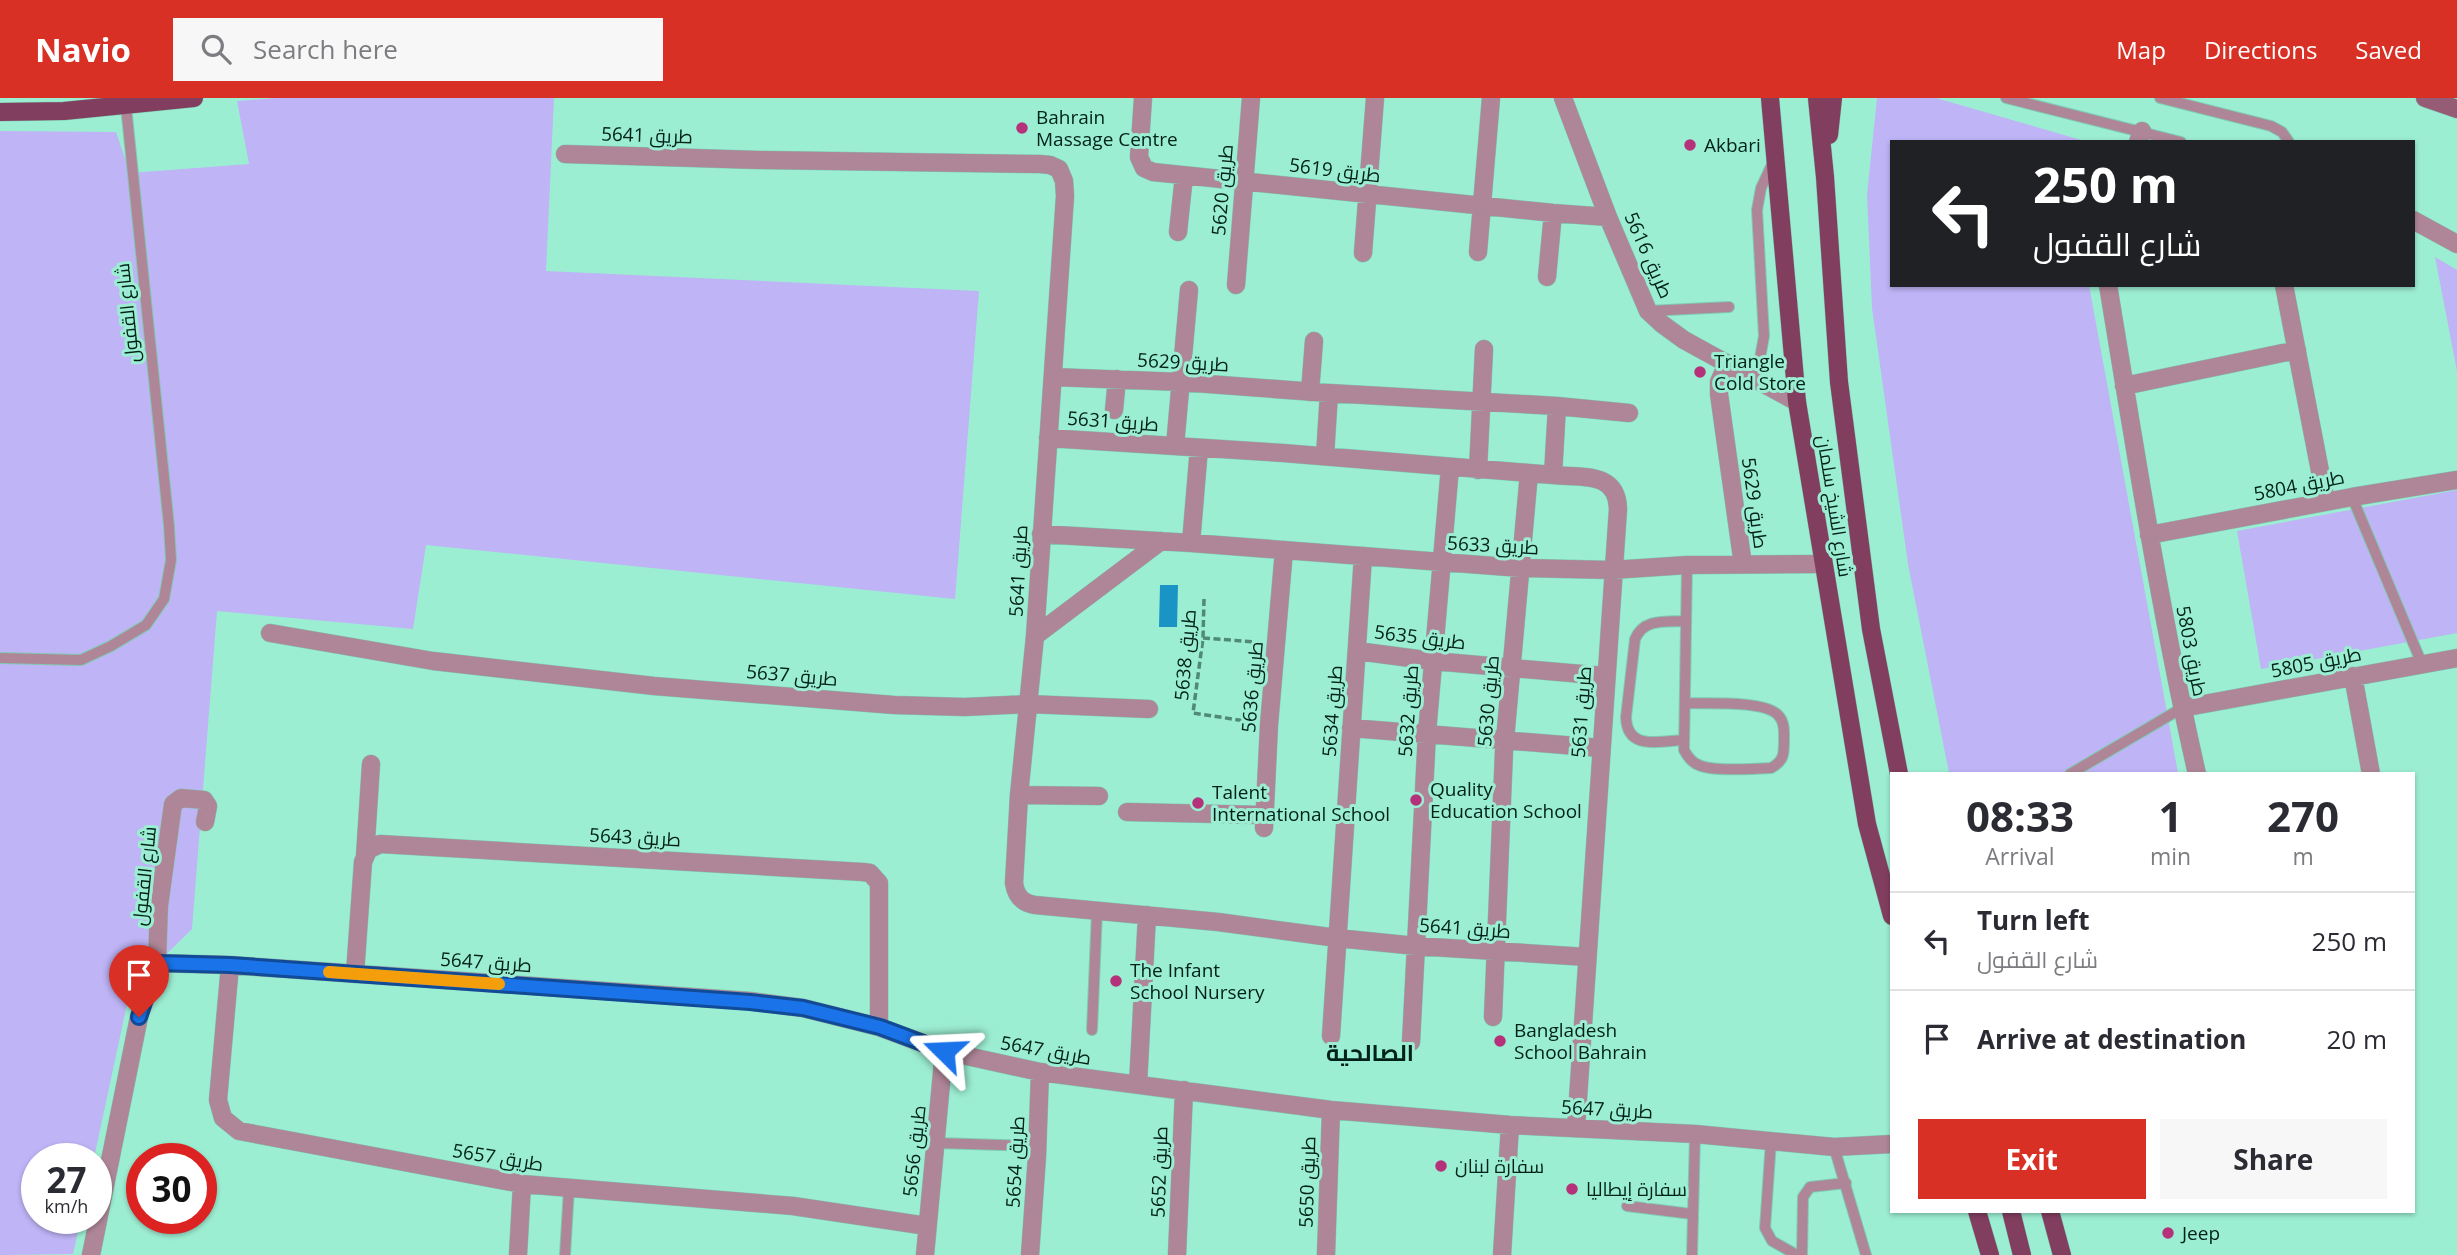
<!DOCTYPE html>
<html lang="en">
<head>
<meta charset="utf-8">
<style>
	body { margin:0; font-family:"Open Sans",Cairo,sans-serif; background:#f7f7f7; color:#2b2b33; height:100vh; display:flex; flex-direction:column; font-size:26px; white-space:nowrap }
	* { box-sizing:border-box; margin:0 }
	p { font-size:23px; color:#7c7c81 }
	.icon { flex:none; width:38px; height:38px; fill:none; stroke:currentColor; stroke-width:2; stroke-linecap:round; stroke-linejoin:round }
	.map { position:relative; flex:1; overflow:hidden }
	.sheet { position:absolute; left:1890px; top:674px; width:525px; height:441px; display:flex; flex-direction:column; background:#fff; border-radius:0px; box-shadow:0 2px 5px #0004 }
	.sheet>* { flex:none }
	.hud { position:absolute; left:1890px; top:42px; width:525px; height:147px; border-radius:0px; box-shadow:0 2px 5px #0004; background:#202124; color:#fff; overflow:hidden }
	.speed { position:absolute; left:21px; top:1045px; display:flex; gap:14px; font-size:35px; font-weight:700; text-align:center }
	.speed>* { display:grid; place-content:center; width:91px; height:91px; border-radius:50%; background:#fff; box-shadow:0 2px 5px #0004; line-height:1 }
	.speed small { font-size:18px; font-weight:400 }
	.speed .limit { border:10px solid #d22; background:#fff; color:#111 }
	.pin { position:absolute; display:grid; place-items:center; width:60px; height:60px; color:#fff; margin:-72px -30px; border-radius:50% 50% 50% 0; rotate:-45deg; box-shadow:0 0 7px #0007 }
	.pin .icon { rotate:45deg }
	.me { position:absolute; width:77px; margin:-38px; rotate:291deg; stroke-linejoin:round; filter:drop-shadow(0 0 5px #0008) }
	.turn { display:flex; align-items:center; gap:24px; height:147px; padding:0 28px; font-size:32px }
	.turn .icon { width:91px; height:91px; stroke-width:2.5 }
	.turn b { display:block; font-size:49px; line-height:60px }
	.eta { display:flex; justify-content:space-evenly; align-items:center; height:119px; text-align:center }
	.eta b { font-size:42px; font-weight:700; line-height:49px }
	.action { display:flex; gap:14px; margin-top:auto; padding:14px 28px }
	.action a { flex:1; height:80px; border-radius:0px; background:#d93025; color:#fff; font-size:28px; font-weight:700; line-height:80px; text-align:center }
	.action a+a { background:#f7f7f7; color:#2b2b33 }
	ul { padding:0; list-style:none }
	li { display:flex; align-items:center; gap:21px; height:98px; padding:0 28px; border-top:2px solid #e1e1e2 }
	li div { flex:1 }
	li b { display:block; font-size:26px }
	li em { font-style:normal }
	header { display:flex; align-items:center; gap:42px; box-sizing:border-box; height:98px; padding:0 35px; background:#d93025; color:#fff }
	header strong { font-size:33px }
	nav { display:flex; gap:38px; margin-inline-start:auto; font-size:24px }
	.search { width:490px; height:63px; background:#f7f7f7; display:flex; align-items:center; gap:18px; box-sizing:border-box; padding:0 24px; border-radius:0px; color:#7c7c81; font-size:26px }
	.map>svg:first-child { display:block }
	.green { fill:#beb4f6 }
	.water { fill:#1994c4 }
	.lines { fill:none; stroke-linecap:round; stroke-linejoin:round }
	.lane-casing { stroke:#80c9b2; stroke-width:12 }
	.street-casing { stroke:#80c9b2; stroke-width:19 }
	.secondary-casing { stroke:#80c9b2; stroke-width:19 }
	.primary-casing { stroke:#80c9b2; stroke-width:19 }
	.path { stroke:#4f8977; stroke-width:3.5; stroke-dasharray:7 3.5; stroke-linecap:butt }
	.lane { stroke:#ae8697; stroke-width:10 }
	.street { stroke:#ae8697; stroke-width:18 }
	.secondary { stroke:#965c76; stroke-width:18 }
	.primary { stroke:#823e5f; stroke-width:18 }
	.route-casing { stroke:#114b97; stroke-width:18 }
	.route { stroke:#1a73e8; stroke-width:12 }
	.slow { stroke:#f59e0b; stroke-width:12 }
	.poi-dot { fill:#b5327a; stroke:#9ceed3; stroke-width:2.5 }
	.labels { text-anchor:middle; stroke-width:6; stroke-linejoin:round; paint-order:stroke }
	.poi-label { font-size:19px; fill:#002219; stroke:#9ceed3; text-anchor:start }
	.street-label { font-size:19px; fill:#002219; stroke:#9ceed3 }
	.quarter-label { font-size:23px; font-weight:bold; fill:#002219; stroke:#9ceed3 }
</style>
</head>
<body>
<header>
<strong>Navio</strong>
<div class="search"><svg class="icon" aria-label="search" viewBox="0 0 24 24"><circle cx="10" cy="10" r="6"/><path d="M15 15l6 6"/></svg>Search here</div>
<nav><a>Map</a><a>Directions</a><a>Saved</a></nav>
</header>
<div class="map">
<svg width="2457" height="1157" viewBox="0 0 2457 1157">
	<rect width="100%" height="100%" fill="#9ceed3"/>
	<!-- green -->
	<path class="green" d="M277,0H554L546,173L979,193L955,501L426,447L413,531L217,513L192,831L130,892L94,1060H37V1120H81L73,1156L0,1157V33L116,34L130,75L249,66L237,3Z
		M1877,0H1936L2088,44H1892V187H2089L2178,675H1949L1908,466L1872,210L1867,97Z
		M2435,159L2457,172V273Z
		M2457,392V535L2261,571L2237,433Z"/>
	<!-- water -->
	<path class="water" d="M1160,487H1178L1177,529H1159Z"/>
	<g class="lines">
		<defs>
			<path id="lane" d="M2006,0L2181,44
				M2160,0L2271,28L2282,34L2289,44
				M1648,213L1729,209
				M1756,282L1764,238L1757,112L1761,90L1774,62
				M2352,399L2422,566
				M0,560L81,562L111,548L146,527L164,501L171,462L169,428L126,8
				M1685,605C1706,606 1764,602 1778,617C1785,624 1784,634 1784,643C1784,656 1784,663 1771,670C1755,671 1715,673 1701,668C1692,665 1688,659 1684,652L1687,467
				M1684,642C1659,643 1627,653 1626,619L1635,541C1644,520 1666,524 1686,523
				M2070,676L2182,610
				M1092,932L1097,813
				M1771,1043L1765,1130L1772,1143L1797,1157
				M936,1045L1037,1048
				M1834,1049L1866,1157
				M1627,1108L1692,1116
				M565,1157L569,1090
				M1692,1157L1695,1036
				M1802,1157L1803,1099L1810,1089L1846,1085"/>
			<path id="street" d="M1143,0L1139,59L1144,70L1153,74L1553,115L1608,119
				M1563,0L1608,119L1648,213L1662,226L1684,242L1797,304
				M2138,44L2142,33
				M565,56L758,62L1040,66L1050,67L1059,71L1064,83L1065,98L1035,538L1019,697L1014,785C1016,798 1022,805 1035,807L1218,824L1337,840L1416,848L1587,859
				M2413,122L2457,146
				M1178,134L1184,78
				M1478,154L1491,0
				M1363,155L1375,0
				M1547,179L1553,115
				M1236,187L1251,0
				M2108,187C2135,350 2160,514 2197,676
				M2284,187L2326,404
				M1727,266L1719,284V296L1743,467
				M1053,279L1181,284L1329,295L1557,308L1629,315
				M2124,288L2297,252
				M1310,294L1314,243
				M1114,312L1117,281
				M1048,340L1283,355L1553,377C1582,380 1617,373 1618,411L1576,1030
				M1175,348L1189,192
				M1325,358L1329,295
				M1478,372L1484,251
				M1553,377L1557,308
				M1041,436L1191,445L1521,470L1612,472L1687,467L1823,466
				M2149,437L2352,399L2457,382
				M1191,445L1199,350
				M270,535L433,563L654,588L894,607L965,609L1028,606L1149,611
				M1035,538L1161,443
				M1357,553L1433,563L1605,578
				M2353,578L2371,676
				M2182,610L2457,560
				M1351,630L1601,650
				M1019,697L1099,698
				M1127,714L1264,717
				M1264,730L1269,627L1284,452
				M365,758L371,666
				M157,865L230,867L750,903L803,910L879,929L944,953L1040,974L1331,1012L1510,1027L1695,1036L1834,1049L1892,1046
				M230,867L218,1002L223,1020L239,1033L522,1086L793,1108L927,1128
				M355,876L363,764L368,752L380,746L863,774L870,775L879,785V929
				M1493,919L1504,653L1529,375
				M1331,938L1363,458
				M1411,944L1427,635L1450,369
				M1138,987L1147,817
				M91,1157L139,919L157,865L159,808L173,706L181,700L204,702L208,708L205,724
				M518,1157L522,1086
				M925,1157L944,953
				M1030,1157L1037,1058L1040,974
				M1177,1157L1184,992
				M1326,1157L1331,1012
				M1502,1157L1510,1027"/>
			<path id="secondary" d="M2425,0L2457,11"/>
			<path id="primary" d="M1770,0L1797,304L1867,726L1892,818
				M1817,0L1825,79L1839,284L1871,531L1899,676
				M0,14L64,13L194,0
				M1829,37L1833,0
				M1977,1113L1990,1157
				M2011,1113L2022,1157
				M2050,1113L2062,1157"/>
		</defs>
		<!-- lane casing -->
		<use href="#lane" class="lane-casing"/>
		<!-- street casing -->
		<use href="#street" class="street-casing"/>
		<!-- secondary casing -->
		<use href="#secondary" class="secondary-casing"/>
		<!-- primary casing -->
		<use href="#primary" class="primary-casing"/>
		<!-- path -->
		<path class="path" d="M1204,501L1203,540L1193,615L1252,624
			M1203,540L1256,544"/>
		<!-- lane -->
		<use href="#lane" class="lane"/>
		<!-- street -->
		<use href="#street" class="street"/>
		<!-- secondary -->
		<use href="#secondary" class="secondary"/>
		<!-- primary -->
		<use href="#primary" class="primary"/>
	</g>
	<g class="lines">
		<defs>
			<path id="route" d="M139,919L157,865L230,867L750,904L803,910L880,929L944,953"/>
		</defs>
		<!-- route casing -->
		<use href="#route" class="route-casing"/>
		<!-- route -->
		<use href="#route" class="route"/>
		<!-- slow -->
		<path class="slow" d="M329,874L499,886"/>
	</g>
	<!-- markers -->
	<g class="poi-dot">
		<circle cx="1022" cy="30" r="7"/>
		<circle cx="1690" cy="47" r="7"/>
		<circle cx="1700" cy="274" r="7"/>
		<circle cx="1416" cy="702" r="7"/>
		<circle cx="1198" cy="705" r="7"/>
		<circle cx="1116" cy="883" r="7"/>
		<circle cx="1500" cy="943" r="7"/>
		<circle cx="1441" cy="1068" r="7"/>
		<circle cx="1572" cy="1091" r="7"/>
		<circle cx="2168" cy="1135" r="7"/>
	</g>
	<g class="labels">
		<!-- poi labels -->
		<g class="poi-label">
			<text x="1036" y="26">Bahrain<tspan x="1036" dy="22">Massage Centre</tspan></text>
			<text x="1704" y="54">Akbari</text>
			<text x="1714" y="270">Triangle<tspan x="1714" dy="22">Cold Store</tspan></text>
			<text x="1430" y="698">Quality<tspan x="1430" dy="22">Education School</tspan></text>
			<text x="1212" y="701">Talent<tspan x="1212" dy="22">International School</tspan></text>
			<text x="1130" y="879">The Infant<tspan x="1130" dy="22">School Nursery</tspan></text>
			<text x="1514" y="939">Bangladesh<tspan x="1514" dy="22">School Bahrain</tspan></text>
			<text x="1455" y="1075">سفارة لبنان</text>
			<text x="1586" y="1098">سفارة إيطاليا</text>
			<text x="2182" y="1142">Jeep</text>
		</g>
		<!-- street labels -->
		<g class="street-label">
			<text transform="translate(647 37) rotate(2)" y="7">طريق 5641</text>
			<text transform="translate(1335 72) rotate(7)" y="7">طريق 5619</text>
			<text transform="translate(1222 92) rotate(-85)" y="7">طريق 5620</text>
			<text transform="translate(1649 157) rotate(66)" y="7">طريق 5616</text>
			<text transform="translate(127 215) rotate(-96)" y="7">شارع القفول</text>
			<text transform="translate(1183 264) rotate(3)" y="7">طريق 5629</text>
			<text transform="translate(1113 323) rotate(4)" y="7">طريق 5631</text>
			<text transform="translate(2299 387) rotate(-11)" y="7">طريق 5804</text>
			<text transform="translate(1755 405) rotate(82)" y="7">طريق 5629</text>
			<text transform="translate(1835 408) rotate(81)" y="7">شارع الشيخ سلمان</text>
			<text transform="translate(1493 447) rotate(3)" y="7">طريق 5633</text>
			<text transform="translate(1018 473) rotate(-87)" y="7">طريق 5641</text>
			<text transform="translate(1420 539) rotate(7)" y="7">طريق 5635</text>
			<text transform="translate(2192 553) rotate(79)" y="7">طريق 5803</text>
			<text transform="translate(1185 557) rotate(-85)" y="7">طريق 5638</text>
			<text transform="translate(2316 564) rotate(-11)" y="7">طريق 5805</text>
			<text transform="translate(792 577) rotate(5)" y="7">طريق 5637</text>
			<text transform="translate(1252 589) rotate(-85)" y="7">طريق 5636</text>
			<text transform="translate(1488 603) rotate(-85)" y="7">طريق 5630</text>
			<text transform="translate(1332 613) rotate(-86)" y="7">طريق 5634</text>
			<text transform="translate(1408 613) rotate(-86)" y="7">طريق 5632</text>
			<text transform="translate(1581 614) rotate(-86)" y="7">طريق 5631</text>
			<text transform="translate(635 739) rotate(3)" y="7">طريق 5643</text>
			<text transform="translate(144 778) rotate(-84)" y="7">شارع القفول</text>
			<text transform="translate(1465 830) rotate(4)" y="7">طريق 5641</text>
			<text transform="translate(486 864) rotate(4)" y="7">طريق 5647</text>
			<text transform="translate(1046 952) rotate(10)" y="7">طريق 5647</text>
			<text transform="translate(1607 1011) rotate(3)" y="7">طريق 5647</text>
			<text transform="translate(914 1053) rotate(-84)" y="7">طريق 5656</text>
			<text transform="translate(498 1059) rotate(9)" y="7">طريق 5657</text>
			<text transform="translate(1015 1064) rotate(-87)" y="7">طريق 5654</text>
			<text transform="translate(1159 1074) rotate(-88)" y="7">طريق 5652</text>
			<text transform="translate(1307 1084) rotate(-88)" y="7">طريق 5650</text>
		</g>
		<!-- quarter labels -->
		<g class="quarter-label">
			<text x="1370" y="963">الصالحية</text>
		</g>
	</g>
</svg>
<div class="speed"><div>27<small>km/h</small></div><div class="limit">30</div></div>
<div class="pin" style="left:139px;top:919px;background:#d93025"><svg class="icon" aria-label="arrive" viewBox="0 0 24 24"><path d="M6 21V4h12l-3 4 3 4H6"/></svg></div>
<svg class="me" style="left:944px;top:953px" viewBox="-20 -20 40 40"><path d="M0-17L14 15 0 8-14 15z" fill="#1a73e8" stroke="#fff" stroke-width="4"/></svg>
<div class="hud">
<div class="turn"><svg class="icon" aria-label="left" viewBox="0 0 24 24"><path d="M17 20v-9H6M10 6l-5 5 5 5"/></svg><div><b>250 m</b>شارع القفول</div></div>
</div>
<section class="sheet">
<div class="eta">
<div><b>08:33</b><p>Arrival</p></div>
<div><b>1</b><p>min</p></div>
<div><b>270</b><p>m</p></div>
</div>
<ul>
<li><svg class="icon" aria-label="left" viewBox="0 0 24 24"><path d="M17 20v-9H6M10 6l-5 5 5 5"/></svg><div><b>Turn left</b><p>شارع القفول</p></div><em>250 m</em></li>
<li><svg class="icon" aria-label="arrive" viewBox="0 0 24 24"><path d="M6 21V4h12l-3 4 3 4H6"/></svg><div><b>Arrive at destination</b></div><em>20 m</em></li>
</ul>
<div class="action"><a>Exit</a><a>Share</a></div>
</section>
</div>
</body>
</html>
